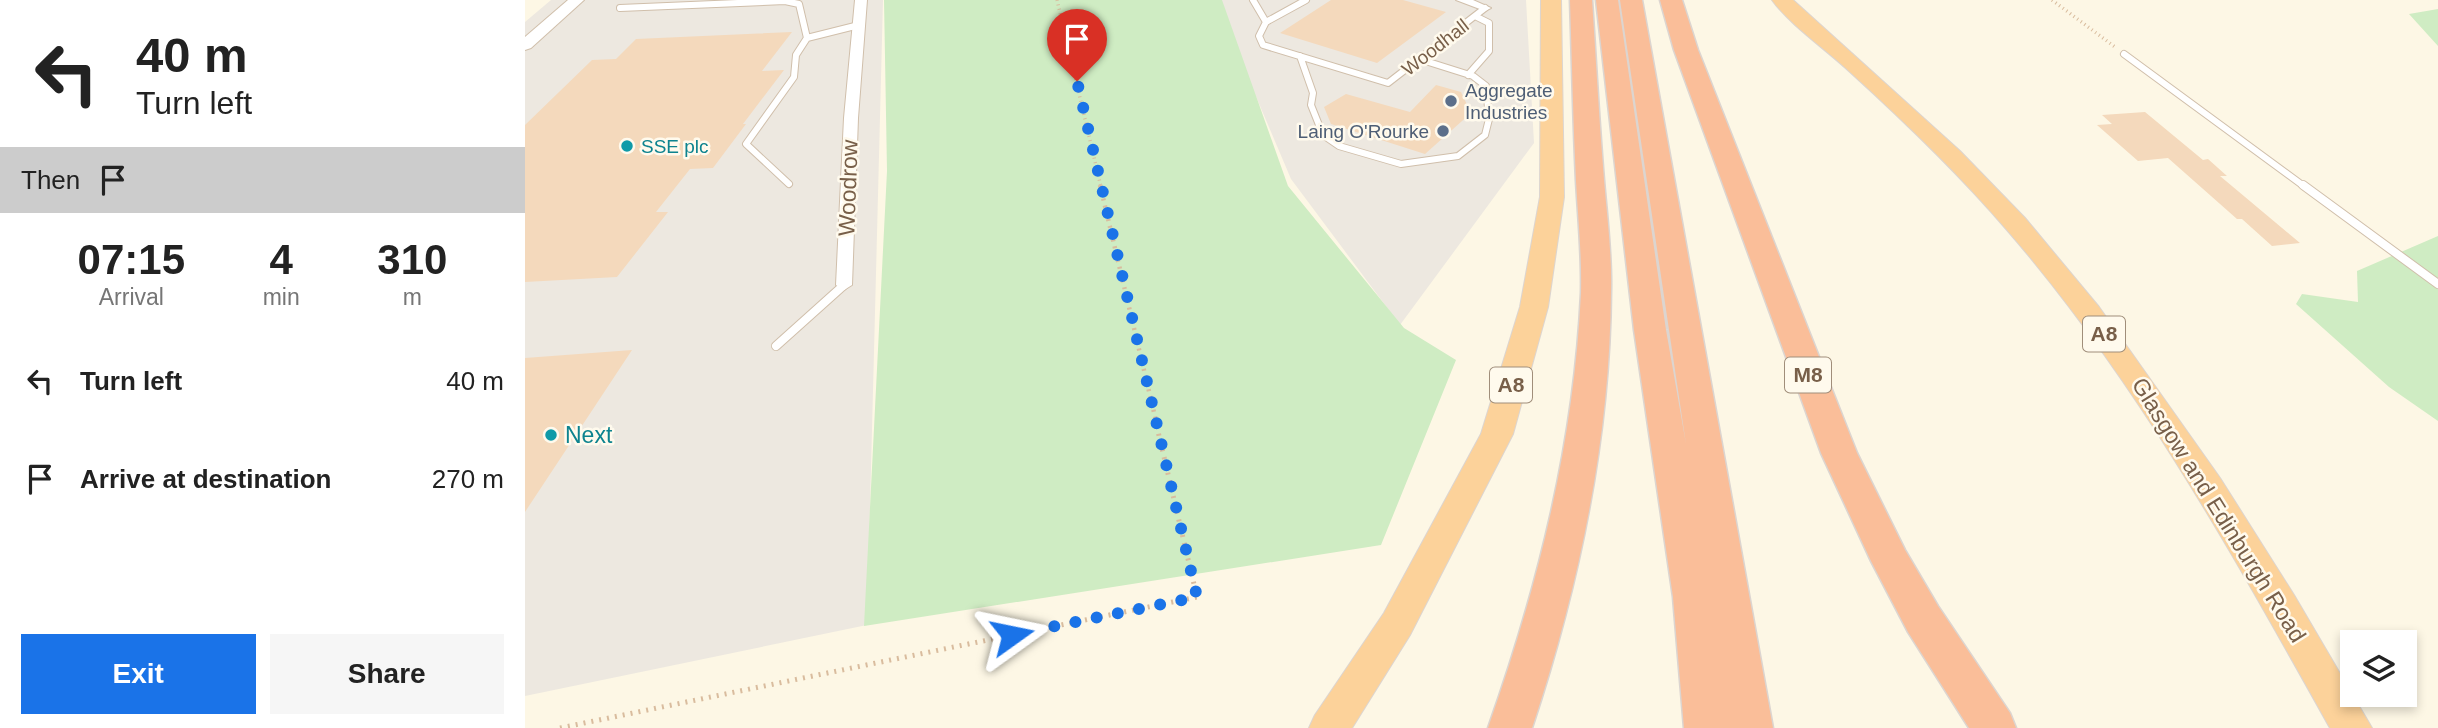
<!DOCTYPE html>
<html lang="en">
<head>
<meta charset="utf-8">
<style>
	body { margin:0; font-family:Helvetica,sans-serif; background:#f6f6f6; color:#222; height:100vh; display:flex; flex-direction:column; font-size:26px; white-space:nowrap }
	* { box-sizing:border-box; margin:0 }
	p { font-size:23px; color:#767676 }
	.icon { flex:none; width:38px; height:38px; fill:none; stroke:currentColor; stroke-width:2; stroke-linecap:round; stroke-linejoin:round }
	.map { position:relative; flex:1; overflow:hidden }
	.drawer { display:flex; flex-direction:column; background:#fff; width:525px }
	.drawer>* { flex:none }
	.guide { background:#fff; color:#222; overflow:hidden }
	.controls { position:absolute; left:1815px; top:630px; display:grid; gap:14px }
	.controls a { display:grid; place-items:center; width:77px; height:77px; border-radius:0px; background:#fff; box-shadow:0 4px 10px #0003; font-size:35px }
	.pin { position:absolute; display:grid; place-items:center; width:60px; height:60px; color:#fff; margin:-72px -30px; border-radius:50% 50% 50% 0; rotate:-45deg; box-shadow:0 0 7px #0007 }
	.pin .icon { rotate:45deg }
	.me { position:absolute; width:77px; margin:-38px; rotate:78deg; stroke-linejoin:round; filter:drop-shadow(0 0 5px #0008) }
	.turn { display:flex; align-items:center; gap:24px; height:147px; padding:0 21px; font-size:32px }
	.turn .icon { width:91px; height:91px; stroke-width:2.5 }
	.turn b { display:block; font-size:49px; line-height:60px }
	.then { display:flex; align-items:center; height:66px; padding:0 21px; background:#0003; gap:14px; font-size:26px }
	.eta { display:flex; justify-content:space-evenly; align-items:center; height:119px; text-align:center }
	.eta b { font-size:42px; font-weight:800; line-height:49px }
	.action { display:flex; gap:14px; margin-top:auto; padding:14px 21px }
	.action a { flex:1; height:80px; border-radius:0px; background:#1a73e8; color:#fff; font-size:28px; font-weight:800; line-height:80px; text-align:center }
	.action a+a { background:#f6f6f6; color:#222 }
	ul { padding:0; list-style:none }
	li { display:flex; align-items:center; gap:21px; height:98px; padding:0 21px }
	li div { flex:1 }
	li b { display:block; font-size:26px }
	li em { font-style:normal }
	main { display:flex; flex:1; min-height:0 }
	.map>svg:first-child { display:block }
	.industrial { fill:#ede8e0 }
	.green { fill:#cfecc3 }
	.building { fill:#f4d9bc }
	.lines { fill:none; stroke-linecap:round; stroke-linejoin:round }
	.service-far1-casing { stroke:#d0bfab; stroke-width:8 }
	.service-casing { stroke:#d0bfab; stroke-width:10 }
	.minor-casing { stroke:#d0bfab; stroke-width:2 }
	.tertiary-casing { stroke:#d0bfab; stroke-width:2 }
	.trunk-casing { stroke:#dcd5d0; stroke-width:2 }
	.motorway-casing { stroke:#dcd5d0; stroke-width:3 }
	.path-far2 { stroke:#d9bc9e; stroke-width:3.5; stroke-dasharray:1 3.5; stroke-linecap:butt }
	.path-far1 { stroke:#d9bc9e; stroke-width:4.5; stroke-dasharray:2 5; stroke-linecap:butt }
	.path { stroke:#d9bc9e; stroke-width:5; stroke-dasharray:2 6; stroke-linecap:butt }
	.service-far1 { stroke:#fff; stroke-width:6 }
	.service { stroke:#fff; stroke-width:8 }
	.minor { fill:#fff; fill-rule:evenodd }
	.tertiary { fill:#fff; fill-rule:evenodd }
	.trunk { fill:#fcd29a; fill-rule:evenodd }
	.motorway { fill:#fabe99; fill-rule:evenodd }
	.route { stroke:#1a73e8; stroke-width:12; stroke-dasharray:0 21.6 }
	.service-dot { fill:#5c6f8a; stroke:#fffaed; stroke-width:2.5 }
	.culture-dot { fill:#0f9aa8; stroke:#fffaed; stroke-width:2.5 }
	.labels { text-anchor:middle; stroke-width:5; stroke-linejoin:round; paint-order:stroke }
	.far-street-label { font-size:19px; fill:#785f49; stroke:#fffaed }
	.far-service-label { font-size:19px; fill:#4e5e75; stroke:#fffaed; text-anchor:start }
	.far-culture-label { font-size:19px; fill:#0d838f; stroke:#fffaed; text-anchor:start }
	.shield { fill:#fffaed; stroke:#a08e7a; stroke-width:2 }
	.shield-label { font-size:21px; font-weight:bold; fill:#785f49 }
	.street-label { font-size:23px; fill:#785f49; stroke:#fffaed }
	.culture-label { font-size:23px; fill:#0d838f; stroke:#fffaed; text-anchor:start }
</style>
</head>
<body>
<main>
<section class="drawer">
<div class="guide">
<div class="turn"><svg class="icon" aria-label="left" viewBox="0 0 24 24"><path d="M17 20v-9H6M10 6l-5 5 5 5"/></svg><div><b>40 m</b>Turn left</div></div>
<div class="then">Then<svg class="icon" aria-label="arrive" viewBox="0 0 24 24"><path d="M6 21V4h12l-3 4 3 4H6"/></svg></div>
</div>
<div class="eta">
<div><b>07:15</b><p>Arrival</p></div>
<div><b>4</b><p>min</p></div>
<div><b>310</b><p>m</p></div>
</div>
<ul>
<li><svg class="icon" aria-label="left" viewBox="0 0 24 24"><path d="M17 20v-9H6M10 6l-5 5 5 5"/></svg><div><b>Turn left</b></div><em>40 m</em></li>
<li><svg class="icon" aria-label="arrive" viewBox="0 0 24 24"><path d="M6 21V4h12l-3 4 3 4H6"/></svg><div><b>Arrive at destination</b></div><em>270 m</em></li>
</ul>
<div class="action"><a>Exit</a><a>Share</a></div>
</section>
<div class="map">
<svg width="1913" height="728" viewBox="0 0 1913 728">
	<rect width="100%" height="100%" fill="#fdf7e5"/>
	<!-- industrial -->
	<path class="industrial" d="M26,0H358L342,625L0,696V22Z
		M690,0H1001L1009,143L875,325L766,179Z"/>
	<!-- green -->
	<path class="green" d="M359,0H697L763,186L879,328L931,360L856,545L339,626L362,171Z
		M1913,9V46L1884,14Z
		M1913,236V421L1864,387L1771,304L1777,294L1833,302L1832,271Z"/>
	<!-- building -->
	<path class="building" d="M806,0H878L921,12L852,63L755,33Z
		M267,32L237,71L259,70L218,124H221L188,168L165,169L131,212H143L92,277L0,282V125L67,60L91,59L111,39Z
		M911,85L936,92L946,113L900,154L806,124L799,107L821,94L885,112Z
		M1620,112L1678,160L1683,159L1702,176H1695L1775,243L1747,246L1717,219H1712L1643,158L1613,161L1572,125L1587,124L1577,115Z
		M107,350L0,512V358Z"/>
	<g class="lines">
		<defs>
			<path id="service-far1" d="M728,0L741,22L781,0
				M95,8L260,1L274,4L282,38
				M741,22L734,36L738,45L863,83L960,8
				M1599,54L1780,187
				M775,56L788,93L786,105L798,135L814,146L876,164L933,156L960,135L964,119L961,86L948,76L894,59
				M943,75L964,51V23L950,16
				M264,184L221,144L269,77L271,55L282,38L334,25"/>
			<path id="service" d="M1778,185L1913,284
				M251,346L319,285"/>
			<path id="minor" d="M330,0H342L333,118L327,285L319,290L311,285L319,118Z
				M931,0H948L966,8L960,11Z"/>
			<path id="tertiary" d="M43,0H59L6,48L0,50V37Z"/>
			<path id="trunk" d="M1016,0H1036L1039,197L1023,307L988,434L885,635L827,728H784L790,715L859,613L956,434L995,307L1015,197Z
				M1247,0H1268L1435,151L1500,218L1574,307L1695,478L1769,595L1847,728H1805C1709,556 1612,380 1482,230C1434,174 1380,122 1325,72C1303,51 1264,24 1247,0Z"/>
			<path id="motorway" d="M1045,0H1067C1071,60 1074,120 1079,180C1082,217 1087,254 1086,291C1085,441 1054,586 1007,728H963C1013,587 1049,443 1056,293C1057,255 1053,218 1051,181C1048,121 1047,60 1045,0Z
				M1071,0H1093L1141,330L1161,444L1095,0H1117L1248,728H1159L1148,597L1109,330Z
				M1135,0H1157L1173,50L1332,453L1380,550L1413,606L1485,713L1491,728H1444L1383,632L1346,561L1296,453L1149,50Z"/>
		</defs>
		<!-- service-far1 casing -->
		<use href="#service-far1" class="service-far1-casing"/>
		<!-- service casing -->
		<use href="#service" class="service-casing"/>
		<!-- minor casing -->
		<use href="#minor" class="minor-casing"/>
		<!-- tertiary casing -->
		<use href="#tertiary" class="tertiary-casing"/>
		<!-- trunk casing -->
		<use href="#trunk" class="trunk-casing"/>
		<!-- motorway casing -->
		<use href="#motorway" class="motorway-casing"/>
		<!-- path-far2 -->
		<path class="path-far2" d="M532,0L576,187
			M1527,0L1590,47"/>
		<!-- path-far1 -->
		<path class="path-far1" d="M575,185L632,425"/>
		<!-- path -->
		<path class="path" d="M35,728L672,597L631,423"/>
		<!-- service-far1 -->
		<use href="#service-far1" class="service-far1"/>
		<!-- service -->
		<use href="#service" class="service"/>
		<!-- minor -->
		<use href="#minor" class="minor"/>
		<!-- tertiary -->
		<use href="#tertiary" class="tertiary"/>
		<!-- trunk -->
		<use href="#trunk" class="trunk"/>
		<!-- motorway -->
		<use href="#motorway" class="motorway"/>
	</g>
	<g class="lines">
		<!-- route -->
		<path class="route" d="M487,635L672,597L552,81"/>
	</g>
	<!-- markers -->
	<g class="service-dot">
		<circle cx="926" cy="101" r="7"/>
		<circle cx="918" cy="131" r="7"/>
	</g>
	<g class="culture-dot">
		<circle cx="102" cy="146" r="7"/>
		<circle cx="26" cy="435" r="7"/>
	</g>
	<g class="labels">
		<!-- far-street labels -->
		<g class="far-street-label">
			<text transform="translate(910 47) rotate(-38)" y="7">Woodhall</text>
		</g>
		<!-- far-service labels -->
		<g class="far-service-label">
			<text x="940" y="97">Aggregate<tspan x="940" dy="22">Industries</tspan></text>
			<text x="904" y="138" text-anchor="end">Laing O'Rourke</text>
		</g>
		<!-- far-culture labels -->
		<g class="far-culture-label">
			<text x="116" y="153">SSE plc</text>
		</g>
		<!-- shield labels -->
		<g class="shield">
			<rect x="1558" y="316.5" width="42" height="35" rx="5"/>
			<rect x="1260" y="357.5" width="46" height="35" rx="5"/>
			<rect x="965" y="367.5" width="42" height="35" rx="5"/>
		</g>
		<g class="shield-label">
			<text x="1579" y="341">A8</text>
			<text x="1283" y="382">M8</text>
			<text x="986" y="392">A8</text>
		</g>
		<!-- street labels -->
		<g class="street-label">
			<text transform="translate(323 188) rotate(-88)" y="8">Woodrow</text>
			<text transform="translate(1694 510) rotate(58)" y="8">Glasgow and Edinburgh Road</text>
		</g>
		<!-- culture labels -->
		<g class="culture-label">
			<text x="40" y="443">Next</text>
		</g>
	</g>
</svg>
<div class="controls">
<a><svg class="icon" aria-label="layers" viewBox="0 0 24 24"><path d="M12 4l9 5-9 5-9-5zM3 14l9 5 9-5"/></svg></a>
</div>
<div class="pin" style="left:552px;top:81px;background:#d93025"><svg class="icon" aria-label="arrive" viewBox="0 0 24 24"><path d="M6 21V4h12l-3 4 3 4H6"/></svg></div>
<svg class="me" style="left:487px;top:635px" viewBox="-20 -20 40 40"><path d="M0-17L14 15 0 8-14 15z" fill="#1a73e8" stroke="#fff" stroke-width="4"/></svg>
</div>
</main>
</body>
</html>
